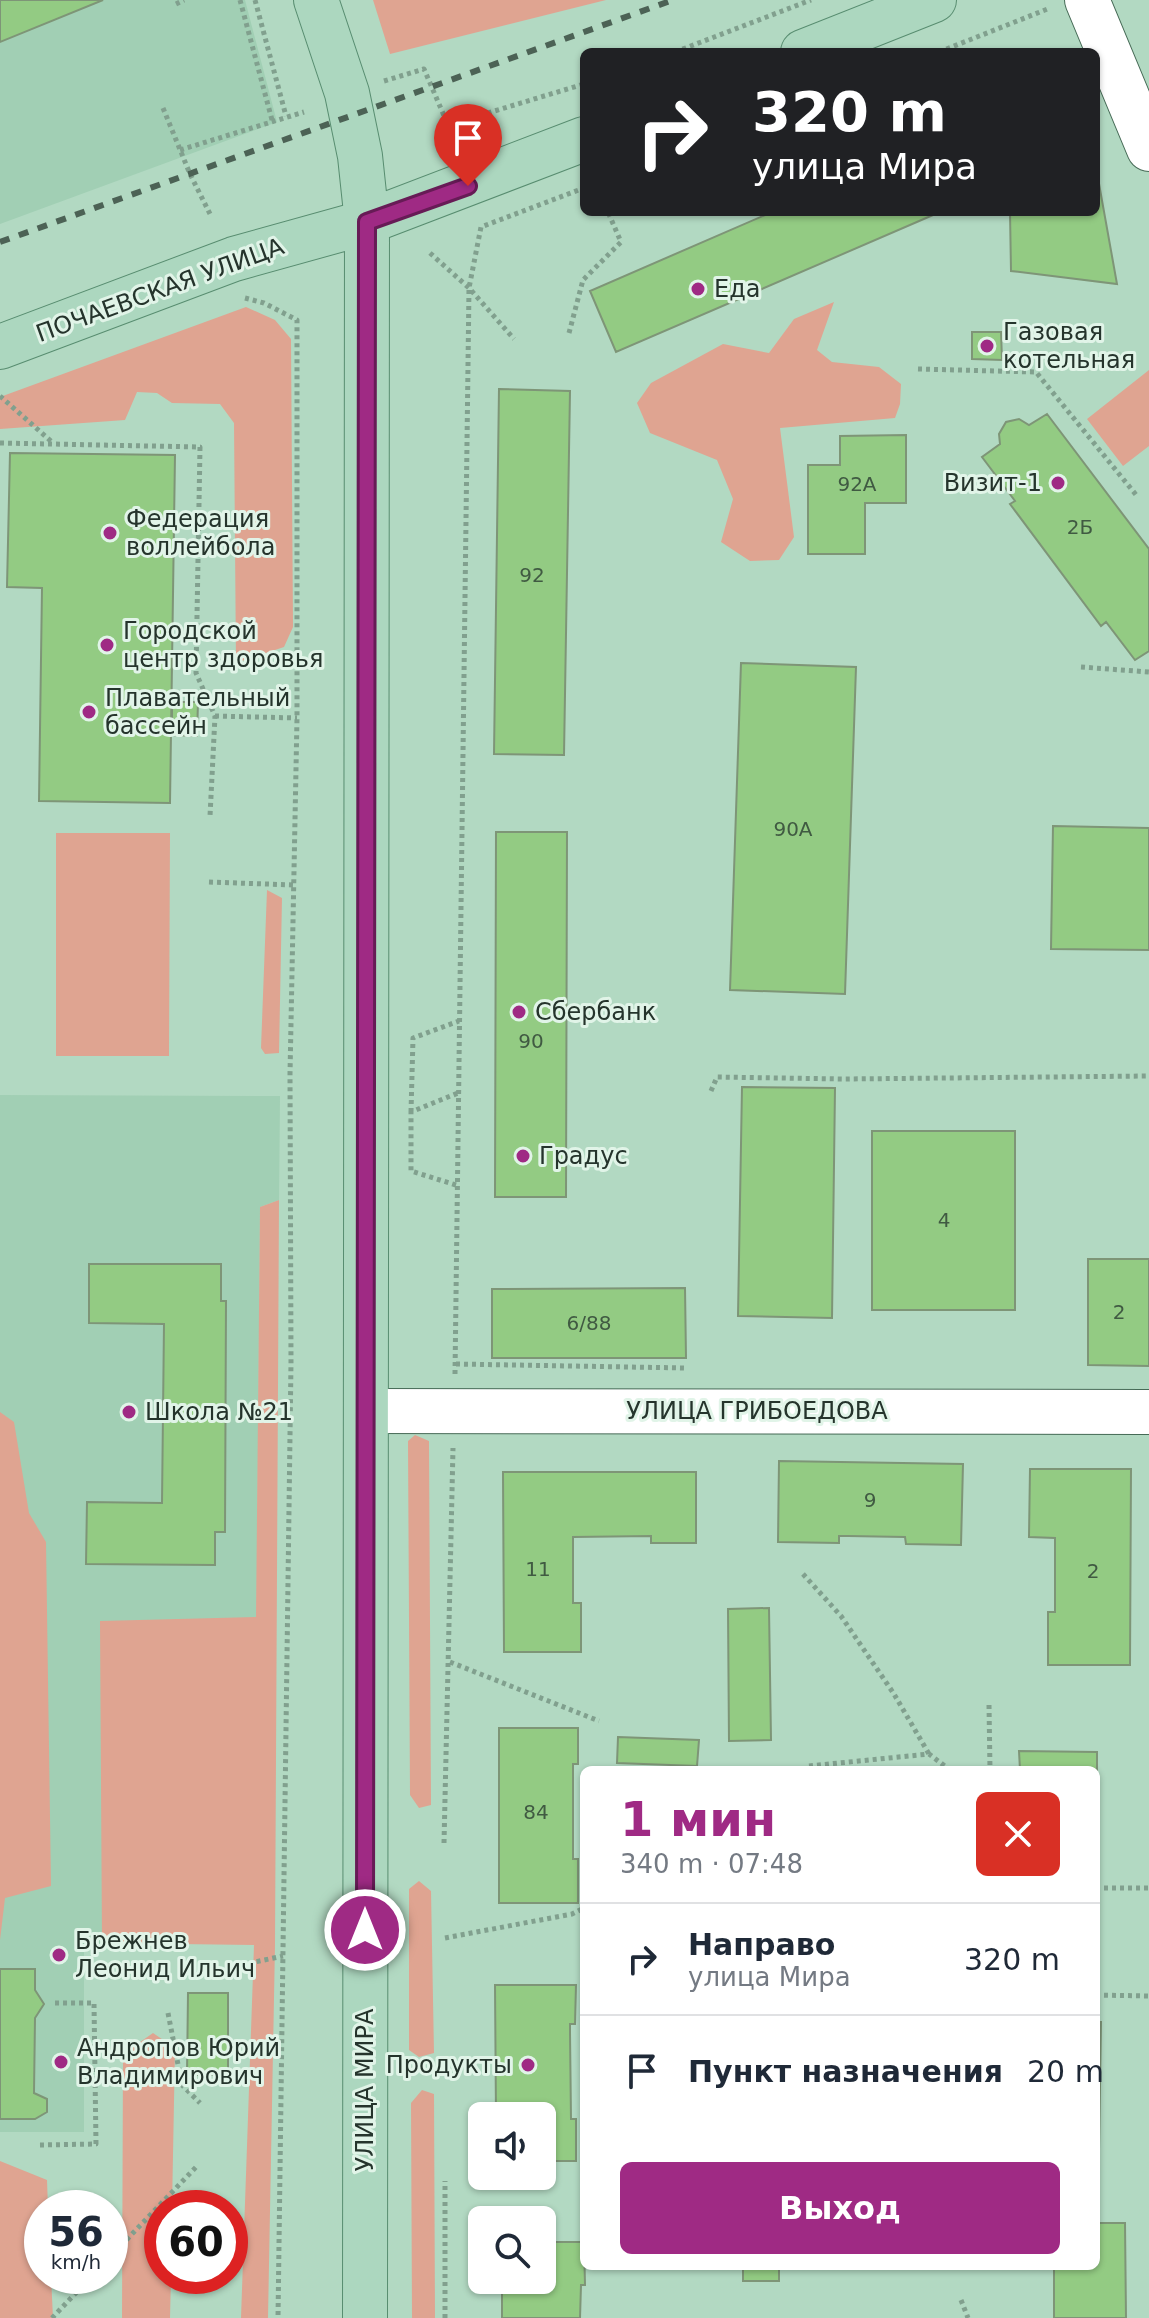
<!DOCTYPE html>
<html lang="ru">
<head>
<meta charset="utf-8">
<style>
	body { margin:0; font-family:"DejaVu Sans",sans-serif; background:#f6f6f7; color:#1f2937; height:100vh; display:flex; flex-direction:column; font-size:30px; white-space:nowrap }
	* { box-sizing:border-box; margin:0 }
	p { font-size:26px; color:#747a83 }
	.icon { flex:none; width:44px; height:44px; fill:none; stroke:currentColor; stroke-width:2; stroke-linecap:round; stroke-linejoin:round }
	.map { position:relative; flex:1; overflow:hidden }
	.side { position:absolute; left:580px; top:1766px; width:520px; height:504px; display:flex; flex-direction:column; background:#fff; border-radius:12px; box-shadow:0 2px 6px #0004 }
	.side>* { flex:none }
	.banner { position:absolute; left:580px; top:48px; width:520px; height:168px; border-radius:12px; box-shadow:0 2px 6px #0004; background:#202124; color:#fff; overflow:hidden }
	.fabs { position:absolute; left:468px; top:2102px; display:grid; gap:16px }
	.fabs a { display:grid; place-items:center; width:88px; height:88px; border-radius:12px; background:#fff; box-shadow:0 2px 6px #0004; font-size:40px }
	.speed { position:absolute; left:24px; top:2190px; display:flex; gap:16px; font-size:40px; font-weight:700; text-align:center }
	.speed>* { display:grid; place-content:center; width:104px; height:104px; border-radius:50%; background:#fff; box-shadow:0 2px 6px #0004; line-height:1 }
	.speed small { font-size:20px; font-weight:400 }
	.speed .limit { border:12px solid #d22; background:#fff; color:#111 }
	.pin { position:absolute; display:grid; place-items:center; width:68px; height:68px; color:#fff; margin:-82px -34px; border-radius:50% 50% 50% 0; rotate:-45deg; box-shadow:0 0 8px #0007 }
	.pin .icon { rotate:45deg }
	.me { position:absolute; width:88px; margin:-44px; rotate:0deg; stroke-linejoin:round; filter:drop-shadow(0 0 6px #0008) }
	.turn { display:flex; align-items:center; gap:28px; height:168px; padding:0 40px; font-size:36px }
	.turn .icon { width:104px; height:104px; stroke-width:2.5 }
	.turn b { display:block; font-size:56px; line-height:68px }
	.round { display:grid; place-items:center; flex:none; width:84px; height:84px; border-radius:12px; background:#f6f6f7 }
	.headline { display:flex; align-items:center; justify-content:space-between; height:136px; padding:0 40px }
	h1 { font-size:48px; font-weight:800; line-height:60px; color:#9f2a84 }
	.button { display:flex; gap:16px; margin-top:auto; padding:16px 40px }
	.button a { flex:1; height:92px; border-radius:12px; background:#9f2a84; color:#fff; font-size:32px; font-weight:800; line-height:92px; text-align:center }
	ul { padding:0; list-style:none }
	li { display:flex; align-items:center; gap:24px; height:112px; padding:0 40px; border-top:2px solid #e0e1e3 }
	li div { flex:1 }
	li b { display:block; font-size:30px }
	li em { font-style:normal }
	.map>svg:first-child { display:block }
	.built { fill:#a1cfb4 }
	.green { fill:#dfa491 }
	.building { fill:#93cb83; stroke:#7e9577; stroke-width:2 }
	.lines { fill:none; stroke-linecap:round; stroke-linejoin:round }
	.minor-casing { stroke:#466a56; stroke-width:46 }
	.major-casing { stroke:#588d70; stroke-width:46 }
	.path { stroke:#81a08e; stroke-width:5; stroke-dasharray:4 4; stroke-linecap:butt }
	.minor { stroke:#fff; stroke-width:44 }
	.major { stroke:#acd7bf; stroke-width:44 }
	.rail { stroke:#4c6255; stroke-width:6; stroke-dasharray:10 10; stroke-linecap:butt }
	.route-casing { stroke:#671b56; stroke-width:20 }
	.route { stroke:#9f2a84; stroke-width:14 }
	.poi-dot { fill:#9f2a84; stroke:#e1f4e8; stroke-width:3 }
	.labels { text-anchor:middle; stroke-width:6; stroke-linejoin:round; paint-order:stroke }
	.number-label { font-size:20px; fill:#405a42 }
	.poi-label { font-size:24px; fill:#25342c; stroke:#e1f4e8; text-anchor:start }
	.street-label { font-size:24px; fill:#25342c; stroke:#e1f4e8 }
</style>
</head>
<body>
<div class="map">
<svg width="1149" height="2318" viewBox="0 0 1149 2318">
	<rect width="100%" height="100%" fill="#b2d9c2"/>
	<!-- built -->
	<path class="built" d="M0,0H245L277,122L0,224Z
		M0,1095L280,1096L279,1200L260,1207L254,1944H84V2132H0Z"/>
	<!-- green -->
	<path class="green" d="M373,0H606L390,54Z
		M834,302L817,350L832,362L879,367L901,384L900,404L895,418L780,428L794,537L779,560L750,561L721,542L733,499L717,460L650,433L637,403L651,383L723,344L769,353L794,319Z
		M246,307L275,320L291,339L293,627L284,647L236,663L234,423L220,404L172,403L157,393L137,392L125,420L0,429V397Z
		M1149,370V446L1123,466L1087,419Z
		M56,833H170L169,1056H56Z
		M267,890L282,898L279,1053L265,1054L261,1048Z
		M279,1200L275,1945L268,2318H241L254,1945L102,1943L100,1621L256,1617L260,1207Z
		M0,1412L14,1422L29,1513L46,1542L51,1886L5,1898L0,1940Z
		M415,1435L429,1441L431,1805L419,1808L410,1795L408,1441Z
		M419,1881L431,1891L434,2053L419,2057L409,2050V1889Z
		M153,2033L175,2048L172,2208H162V2276H171L170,2318H122L123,2054Z
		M422,2090L434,2094L435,2318H412L411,2103Z
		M0,2161L47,2180L48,2208H42V2276H51L53,2318H0Z"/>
	<!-- building -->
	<path class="building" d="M0,0H103L0,42Z
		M1096,167L1117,284L1011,271L1010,212H1096Z
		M772,212H940L616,352L590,291Z
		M972,332H1001L1002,360L972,359Z
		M499,389L570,391L564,755L494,754Z
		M1047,414L1149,549V651L1135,660L1106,622L1101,626L1010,504L1015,501L982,457L1000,444L999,434L1006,422L1019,419L1029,425Z
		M906,435V503H865V554H808V465H840V436Z
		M10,453L175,455L170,803L39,801L42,588L7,587Z
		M741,663L856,667L845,994L730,990Z
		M172,702H198L197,736L172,735Z
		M1053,826L1149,828V950L1051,949Z
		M496,832H567L566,1197H495Z
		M742,1087L835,1088L832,1318L738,1316Z
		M872,1131H1015V1310H872Z
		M1088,1259H1149V1366L1088,1365Z
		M89,1264H221V1301H226L225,1532H215V1565L86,1564L87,1502L162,1503L164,1324L89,1323Z
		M685,1288L686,1358H492V1289Z
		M779,1461L963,1464L961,1545L906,1544L905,1537L848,1536H839V1543L778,1542Z
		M1030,1469H1131L1130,1665H1048V1612H1055V1538L1029,1537Z
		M503,1472H696V1543H651V1536L573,1537V1603H581V1652H504Z
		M769,1608L771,1740L729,1741L728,1609Z
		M499,1728H578V1764H573V1859H578V1903H499Z
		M618,1737L699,1740L697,1766L617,1763Z
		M1019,1751L1097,1752V1863L1096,1770H1020Z
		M0,1969H35V1990L44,2004L35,2018L34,2093L47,2099V2112L35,2119H0Z
		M495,1985H576L575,2024H570V2033L571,2119H576V2161H542V2116H496Z
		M188,1993H228V2075H187Z
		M1096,2022H1101L1099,2149H1096Z
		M1096,2223H1125L1126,2318H1054V2267L1049,2266H1096Z
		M542,2242H584L585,2285H581L580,2318H502V2280H542Z
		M743,2266H779V2281H743Z"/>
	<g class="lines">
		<defs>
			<path id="minor" d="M1087,0L1149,149
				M366,1411L1149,1412"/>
			<path id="major" d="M316,0L347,93L360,156L367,222L365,2318
				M803,52L934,0
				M0,347L234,259L367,222L584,139"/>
		</defs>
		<!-- minor casing -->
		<use href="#minor" class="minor-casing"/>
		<!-- major casing -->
		<use href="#major" class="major-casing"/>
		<!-- path -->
		<path class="path" d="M240,0L272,120
			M255,0L286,116
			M176,4L184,0
			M675,52L811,0
			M939,52L1050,8
			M384,81L424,69L448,125L584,84
			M163,108L190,174L210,214
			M180,150L304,112
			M430,253L469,288L514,339
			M245,298L264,303L297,320V718L290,1074L291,1362L278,2318
			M569,333L583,280L621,242L608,212
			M918,369L1036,372L1137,496
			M0,396L53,443
			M0,443L200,447L196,673L215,716L210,816
			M1081,667L1149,672
			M215,716L297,718
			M209,882L294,885
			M711,1091L717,1077L844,1079L1149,1076
			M411,1112L413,1038L459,1021
			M456,1185L411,1171V1112L458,1093
			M456,1364L686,1368
			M455,1374L469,288L481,227L584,188
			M803,1574L841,1616L894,1694L929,1754
			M450,1662L599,1721
			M989,1705L990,1770
			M809,1766L929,1754L950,1770
			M742,1770L745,1768
			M444,1843L453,1448
			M1096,1888H1149
			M445,1938L572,1914L584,1908
			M194,1975L283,1956
			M1096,1995L1149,1996
			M168,2013L182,2085L200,2103
			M40,2145L96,2144L94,2003H53
			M110,2257L198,2165
			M961,2300L968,2318
			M52,2318L92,2276
			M445,2318V2181"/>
		<!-- minor -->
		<use href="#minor" class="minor"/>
		<!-- major -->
		<use href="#major" class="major"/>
		<!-- rail -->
		<path class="rail" d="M0,242L673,0"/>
	</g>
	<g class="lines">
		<defs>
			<path id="route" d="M365,1930L367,222L468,186"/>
		</defs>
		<!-- route casing -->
		<use href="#route" class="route-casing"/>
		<!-- route -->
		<use href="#route" class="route"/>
	</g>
	<!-- markers -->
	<g class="poi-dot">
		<circle cx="698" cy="289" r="8"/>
		<circle cx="987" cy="346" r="8"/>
		<circle cx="1058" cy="483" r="8"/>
		<circle cx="110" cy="533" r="8"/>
		<circle cx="107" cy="645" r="8"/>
		<circle cx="89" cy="712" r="8"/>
		<circle cx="519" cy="1012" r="8"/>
		<circle cx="523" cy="1156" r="8"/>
		<circle cx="129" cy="1412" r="8"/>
		<circle cx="59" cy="1955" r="8"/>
		<circle cx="61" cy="2062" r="8"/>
		<circle cx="528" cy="2065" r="8"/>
	</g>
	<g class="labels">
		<!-- number labels -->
		<g class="number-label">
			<text x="857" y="491">92А</text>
			<text x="1080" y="534">2Б</text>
			<text x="532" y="582">92</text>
			<text x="793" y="836">90А</text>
			<text x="531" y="1048">90</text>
			<text x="944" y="1227">4</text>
			<text x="1119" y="1319">2</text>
			<text x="589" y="1330">6/88</text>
			<text x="870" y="1507">9</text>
			<text x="538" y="1576">11</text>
			<text x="1093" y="1578">2</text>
			<text x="536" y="1819">84</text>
		</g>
		<!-- poi labels -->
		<g class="poi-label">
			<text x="714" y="297">Еда</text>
			<text x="1003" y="340">Газовая<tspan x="1003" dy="28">котельная</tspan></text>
			<text x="1042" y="491" text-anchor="end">Визит-1</text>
			<text x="126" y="527">Федерация<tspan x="126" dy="28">воллейбола</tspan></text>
			<text x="123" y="639">Городской<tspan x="123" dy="28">центр здоровья</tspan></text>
			<text x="105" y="706">Плавательный<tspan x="105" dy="28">бассейн</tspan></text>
			<text x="535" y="1020">Сбербанк</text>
			<text x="539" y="1164">Градус</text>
			<text x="145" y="1420">Школа №21</text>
			<text x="75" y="1949">Брежнев<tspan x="75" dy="28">Леонид Ильич</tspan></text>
			<text x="77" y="2056">Андропов Юрий<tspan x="77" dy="28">Владимирович</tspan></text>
			<text x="512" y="2073" text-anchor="end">Продукты</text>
		</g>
		<!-- street labels -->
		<g class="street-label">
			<text transform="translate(160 290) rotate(-20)" y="8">ПОЧАЕВСКАЯ УЛИЦА</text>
			<text x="757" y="1419">УЛИЦА ГРИБОЕДОВА</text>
			<text transform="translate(365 2090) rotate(-90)" y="8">УЛИЦА МИРА</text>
		</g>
	</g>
</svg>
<div class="fabs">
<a><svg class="icon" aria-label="sound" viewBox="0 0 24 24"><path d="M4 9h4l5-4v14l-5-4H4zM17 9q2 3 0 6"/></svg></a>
<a><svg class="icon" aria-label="search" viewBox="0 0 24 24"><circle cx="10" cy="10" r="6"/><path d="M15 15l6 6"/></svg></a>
</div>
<div class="speed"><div>56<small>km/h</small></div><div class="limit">60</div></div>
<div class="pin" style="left:468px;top:186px;background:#d93025"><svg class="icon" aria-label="arrive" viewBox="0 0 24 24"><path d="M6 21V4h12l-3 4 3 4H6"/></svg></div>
<svg class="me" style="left:365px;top:1930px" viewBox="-20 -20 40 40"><circle r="17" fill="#9f2a84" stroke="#fff" stroke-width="3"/><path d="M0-11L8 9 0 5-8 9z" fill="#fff"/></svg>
<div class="banner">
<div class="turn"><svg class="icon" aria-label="right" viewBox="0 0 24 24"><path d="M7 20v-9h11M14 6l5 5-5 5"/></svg><div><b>320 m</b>улица Мира</div></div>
</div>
<section class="side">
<div class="headline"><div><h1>1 мин</h1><p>340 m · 07:48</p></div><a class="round" style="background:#d93025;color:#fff"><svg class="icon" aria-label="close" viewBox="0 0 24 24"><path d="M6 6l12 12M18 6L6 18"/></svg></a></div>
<ul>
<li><svg class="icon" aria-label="right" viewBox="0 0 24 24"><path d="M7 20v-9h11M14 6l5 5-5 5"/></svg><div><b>Направо</b><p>улица Мира</p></div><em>320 m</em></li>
<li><svg class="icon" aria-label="arrive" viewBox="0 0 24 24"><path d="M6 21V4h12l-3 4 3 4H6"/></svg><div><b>Пункт назначения</b></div><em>20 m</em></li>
</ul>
<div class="button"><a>Выход</a></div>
</section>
</div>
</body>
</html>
